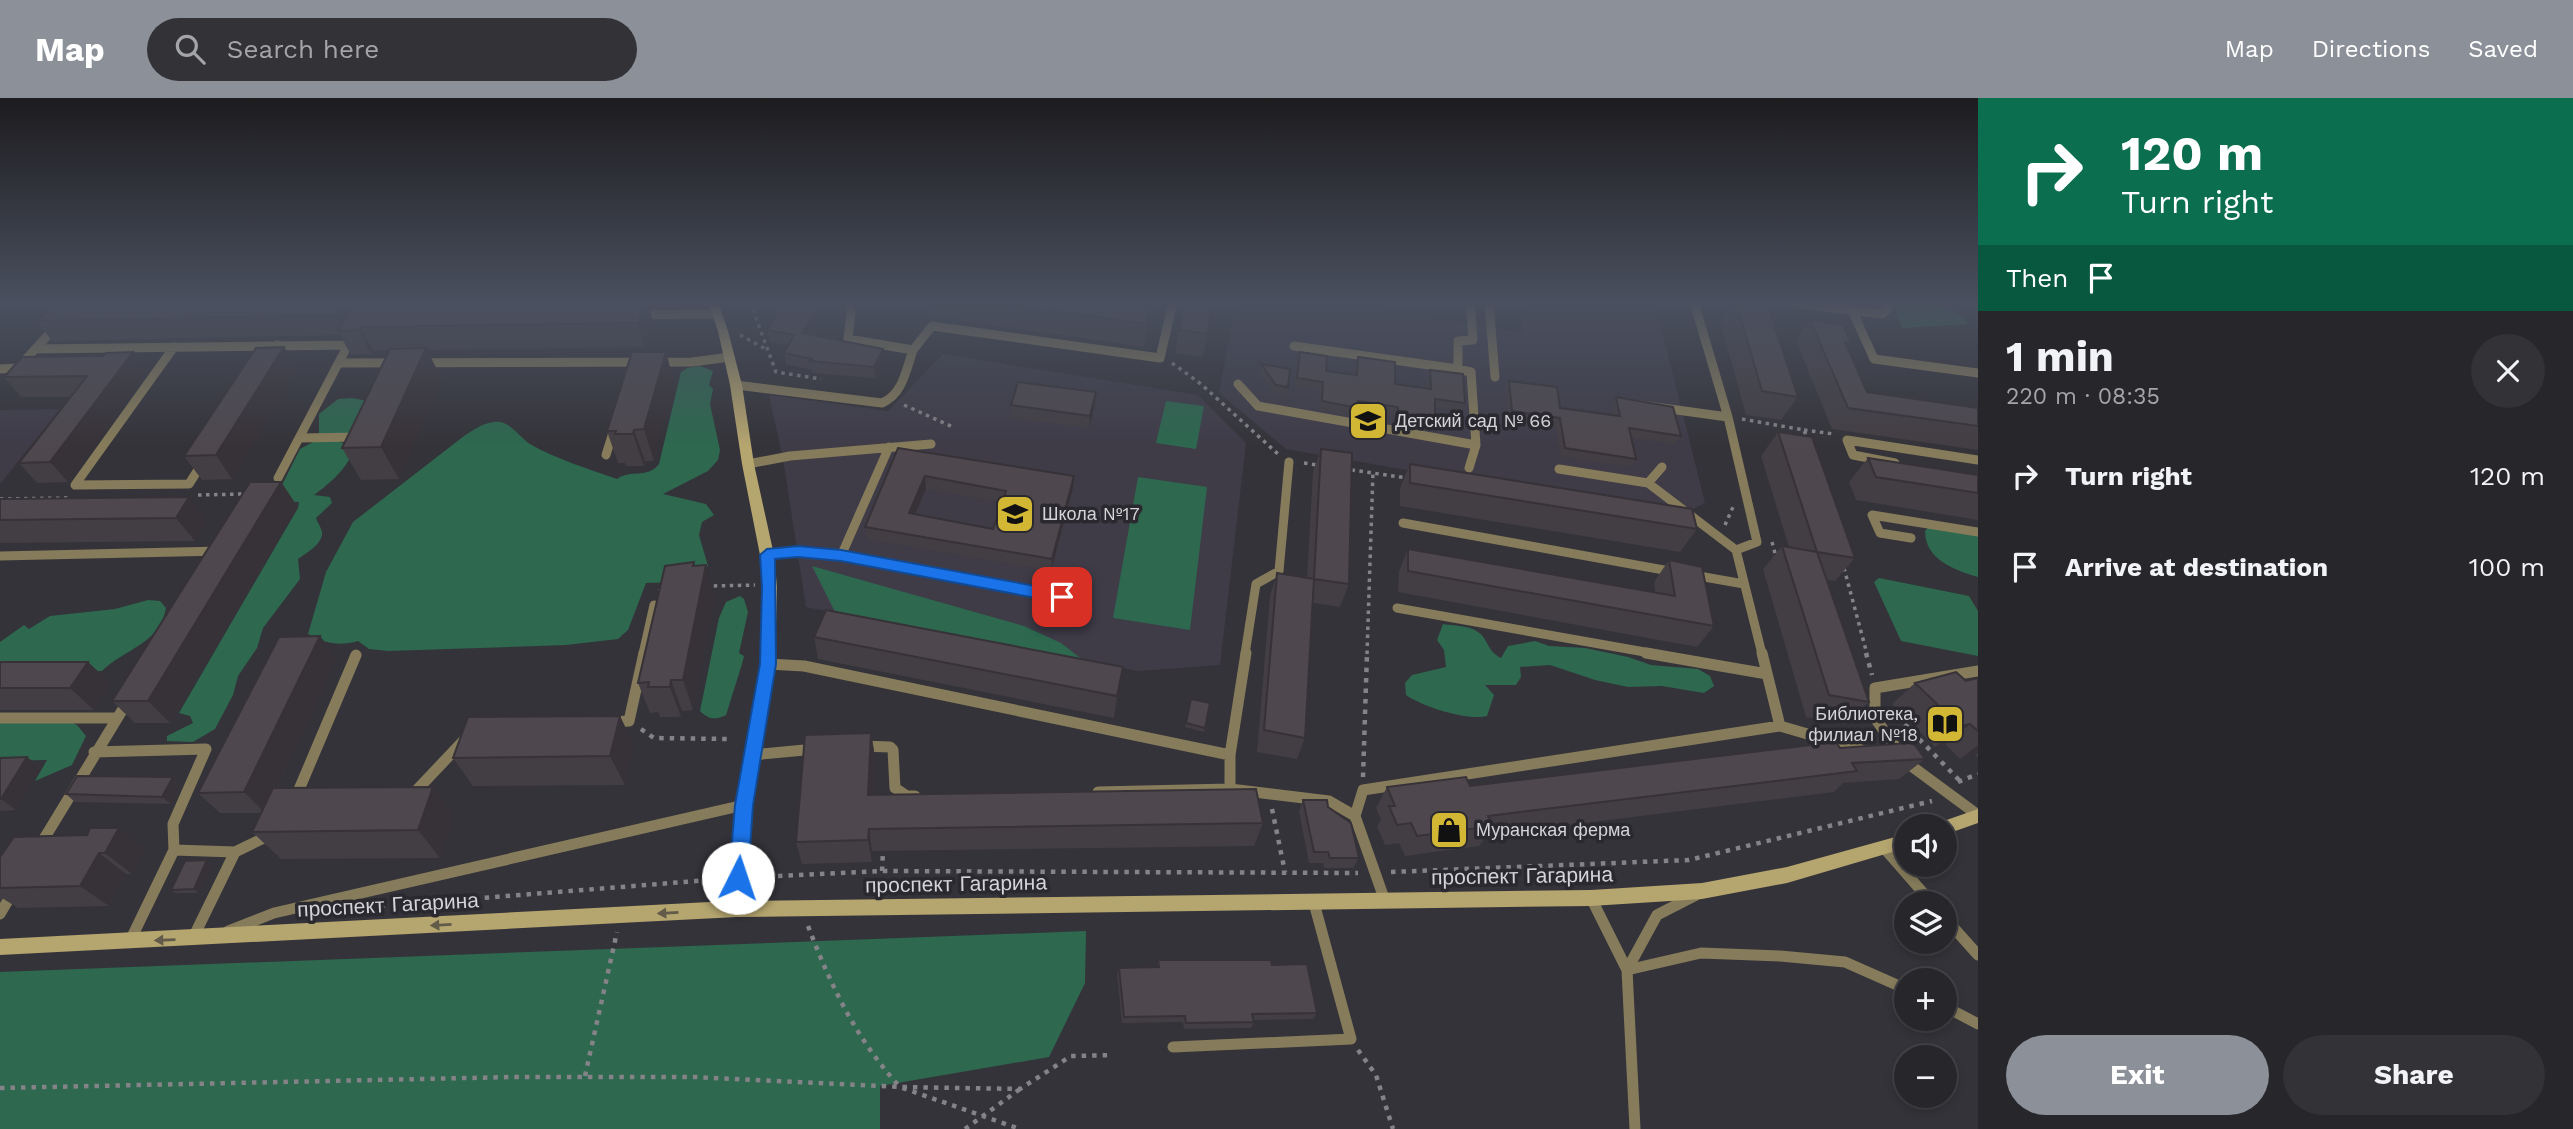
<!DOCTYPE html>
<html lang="en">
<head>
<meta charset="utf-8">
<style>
	body { margin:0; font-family:"Work Sans",sans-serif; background:#333237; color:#f1f3f6; height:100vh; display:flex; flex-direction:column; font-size:26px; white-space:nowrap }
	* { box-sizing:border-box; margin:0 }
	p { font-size:23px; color:#a4a5a9 }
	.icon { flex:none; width:38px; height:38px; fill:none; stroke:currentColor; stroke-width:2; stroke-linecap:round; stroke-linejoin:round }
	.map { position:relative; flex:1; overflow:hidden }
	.drawer { display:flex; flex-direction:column; background:#27262b; width:595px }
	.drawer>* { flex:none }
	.banner { background:#0b6e4f; color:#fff; overflow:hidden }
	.tools { position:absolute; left:1894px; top:716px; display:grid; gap:14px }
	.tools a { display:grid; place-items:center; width:63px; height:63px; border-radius:50%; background:#27262b; box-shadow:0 4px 10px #0003,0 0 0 2px #434347; font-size:35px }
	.pin { position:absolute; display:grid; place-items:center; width:60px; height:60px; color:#fff; margin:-30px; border-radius:14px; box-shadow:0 4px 10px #0006 }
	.me { position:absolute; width:77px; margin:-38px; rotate:4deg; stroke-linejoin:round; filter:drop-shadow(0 0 5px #0008) }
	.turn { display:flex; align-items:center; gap:24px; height:147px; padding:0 28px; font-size:32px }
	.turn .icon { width:91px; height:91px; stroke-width:2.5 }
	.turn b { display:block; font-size:49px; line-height:60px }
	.then { display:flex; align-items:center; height:66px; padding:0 28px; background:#0003; gap:14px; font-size:26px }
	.round { display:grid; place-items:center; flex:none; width:74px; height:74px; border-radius:37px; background:#333237 }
	.overview { display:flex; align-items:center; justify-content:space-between; height:119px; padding:0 28px }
	h1 { font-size:42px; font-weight:700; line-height:52px }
	.action { display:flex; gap:14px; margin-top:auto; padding:14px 28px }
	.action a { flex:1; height:80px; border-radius:42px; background:#8c9099; color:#fff; font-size:28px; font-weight:700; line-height:80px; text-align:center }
	.action a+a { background:#333237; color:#f1f3f6 }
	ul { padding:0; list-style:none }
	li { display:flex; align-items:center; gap:21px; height:91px; padding:0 28px }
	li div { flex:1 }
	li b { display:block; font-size:26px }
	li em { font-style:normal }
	header { display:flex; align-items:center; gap:42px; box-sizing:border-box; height:98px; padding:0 35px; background:#8c9099; color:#fff }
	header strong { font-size:33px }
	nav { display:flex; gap:38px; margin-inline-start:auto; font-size:24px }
	.search { width:490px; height:63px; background:#333237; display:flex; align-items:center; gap:18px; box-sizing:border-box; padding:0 24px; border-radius:38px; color:#a4a5a9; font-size:26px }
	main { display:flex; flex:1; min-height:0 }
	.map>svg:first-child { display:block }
	.built { fill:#3f3c48 }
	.green { fill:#2d684f }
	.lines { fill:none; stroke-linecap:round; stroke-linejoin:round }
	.path-far1 { stroke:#848388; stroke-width:3.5; stroke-dasharray:3.5 4.5; stroke-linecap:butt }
	.path { stroke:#848388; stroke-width:4.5; stroke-dasharray:4.5 6; stroke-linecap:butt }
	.lane-far1 { stroke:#867c5b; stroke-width:9 }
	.lane { stroke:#867c5b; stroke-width:11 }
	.secondary { fill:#b5a56f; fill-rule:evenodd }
	.wall { fill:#433e43; fill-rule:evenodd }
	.shaded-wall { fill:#373237 }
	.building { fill:#4e484e; stroke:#373237; stroke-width:2; fill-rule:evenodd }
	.oneway { fill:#625b49 }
	.route { fill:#1a73e8; stroke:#114b97; stroke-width:2 }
	.labels { text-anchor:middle; stroke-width:7; stroke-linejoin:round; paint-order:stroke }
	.poi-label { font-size:18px; fill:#d4d3d7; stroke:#2a292f; text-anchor:start }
	.near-street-label { font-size:21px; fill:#d4d3d7; stroke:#2a292f }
</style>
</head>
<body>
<header>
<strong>Map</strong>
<div class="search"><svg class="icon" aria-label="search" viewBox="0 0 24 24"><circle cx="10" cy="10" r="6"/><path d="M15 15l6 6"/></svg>Search here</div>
<nav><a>Map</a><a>Directions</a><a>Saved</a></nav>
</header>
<main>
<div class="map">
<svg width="1978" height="1031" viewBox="0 0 1978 1031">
	<rect width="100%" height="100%" fill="#343339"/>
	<!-- built -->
	<path class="built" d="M1236,204H1323L1522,234L1520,204H1591L1657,213L1705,405L1678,419L1286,351L1219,295Z
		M943,256L1198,297L1246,345L1220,567L1138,573L806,509L783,361L769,297L888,313Z
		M60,311L1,385H0V312Z"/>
	<!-- green -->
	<path class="green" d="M1893,204C1916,204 1954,204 1968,226L1902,230Z
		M700,268L713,273L709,287L713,291L710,306L720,352L718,362L708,373L663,396L706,406L714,417L702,424L699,437L708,468C693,487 668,484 646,485L628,532L618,541L566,547L388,553L369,551L358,543C340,548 325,546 308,536L326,474L353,424L464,338C473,332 483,325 494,324C510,322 518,338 530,346C556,361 589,371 617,381C631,371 648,381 659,366L681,274L687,270Z
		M352,300L378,305L381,313L359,335L319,336V316L338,301Z
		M1166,303L1204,308L1196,351L1156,345Z
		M313,344L338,343L353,349C352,367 328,387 314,397L330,399L332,405L316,420C317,424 320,427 321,431C327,443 307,455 298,461L300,481L263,530L257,550L238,578L233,597L215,631L193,644L167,643V638L193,625L190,618L179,615L298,410L299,404L268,403V400L281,389L300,351Z
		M1138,379L1207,389L1190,532L1113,520Z
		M1929,429L1978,437V479C1955,472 1925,462 1925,433Z
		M812,468L1024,528L1061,545L1093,570L838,520Z
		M1879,480L1969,498L1978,513V558L1901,543L1874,484Z
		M740,498L744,501L748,514L739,555L744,558L742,566L726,617C716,622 709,622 700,613L719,520L726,504Z
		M148,502L160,503L166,510C160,546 124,551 102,573H0V544L24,527L29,531L50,518L115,511Z
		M1443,526C1453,528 1469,527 1478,534C1488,540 1486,552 1501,560L1508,548L1535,543L1549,548L1585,550L1628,559L1651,567L1698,571L1710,578L1714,588L1704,595L1662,588L1628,589L1595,582L1550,567L1520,569L1521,579L1516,587H1485L1494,597L1487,618C1468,623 1423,609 1406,597L1405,585L1412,577L1446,569L1444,552L1437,542Z
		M0,623H68L77,627L86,638L72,667L35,683L47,662L0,663Z
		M1086,833L1085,885L1049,959L880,988V1031H0V874Z"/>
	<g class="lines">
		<!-- path-far1 -->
		<path class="path-far1" d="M750,204L776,274L821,281
			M90,207L230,204
			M0,208H54
			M740,237L764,250
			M1172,265L1201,286L1278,356
			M904,307L953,329
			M1742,321L1804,332L1807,341
			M1804,332L1834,336
			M1304,365L1407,380
			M254,396L269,390
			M198,397L243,396
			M0,401L68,400
			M1725,427L1733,409
			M1772,444L1776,459
			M1844,470L1867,556
			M659,493L665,489L755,487
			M1367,556L1373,374"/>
		<!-- path -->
		<path class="path" d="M1866,555L1872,577
			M1890,611L1959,682
			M641,631L654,640L727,641
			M1363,679L1367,555
			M1958,684L1978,676
			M1272,711L1285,774
			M882,773L883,753
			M1391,774L1689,762L1932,703
			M757,779L882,773L1358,775
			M380,808L722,781
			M808,828C831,888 856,941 900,989L1020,991L1071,958L1113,957
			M1358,952L1376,977L1393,1031
			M585,978L617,834
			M0,990L514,979H695L900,989L1020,1031
			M965,1031L1020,991"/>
		<!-- lane-far1 -->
		<path class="lane-far1" d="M1489,204L1495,279
			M1694,204L1728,319L1757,444L1736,452L1762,556
			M1788,204L1882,216L1888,211L1886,204
			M1852,212L1874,261L1978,275
			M368,214L418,218L717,216
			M1294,248L1458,271
			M174,249L75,387L189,386L277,247
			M35,251L348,247
			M913,252L932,228L1160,260L1173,204
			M339,265L692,264L730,259
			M0,271L18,270L78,204
			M1238,286L1258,308L1476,347
			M736,287L882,305C903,296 906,272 913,252L848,241L851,214L848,204
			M1626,305L1728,319
			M299,340L359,339
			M606,357L635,263
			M1895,365L1853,357L1847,342L1978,362
			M748,366L790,358L931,346
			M1469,370L1476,347L1471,274L1458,271V243L1473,242L1470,204
			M1559,371L1648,385L1736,452
			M278,380L348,247L375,204
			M1648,385L1662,369
			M1403,425L1675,474
			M1911,440L1880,435L1872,417L1978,434
			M222,453L250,409
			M767,457L798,453L841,458L1061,499
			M0,458L222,453L156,556
			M841,458L889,349
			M1693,477L1744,486
			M1397,510L1656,556
			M643,556L654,507
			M1245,556L1256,486L1279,473L1289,364"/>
		<!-- lane -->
		<path class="lane" d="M1646,555L1767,576
			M1762,555L1780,628
			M768,566L804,568L1230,657
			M1978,573L1875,590V620L1906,664L1978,717
			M0,620H116
			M612,624L629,623L644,555
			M861,648L890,649L893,652L895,690L907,698H915
			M94,654L206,651L173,726L174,752L235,754L193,840
			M752,657L815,651
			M1230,691V657L1246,555
			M1098,694L1230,691L1329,703L1355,718
			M414,695L466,640
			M295,701L356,557
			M39,749L157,555
			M1884,750L1932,805
			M235,754L272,736
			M1591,800L1627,872L1635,1031
			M1385,803L1355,718L1363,692L1780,628L1866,653
			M0,816L7,804
			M1944,819L1978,857
			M228,833L274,815L744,707
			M130,843L174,752
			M1627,872L1701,855L1780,858L1845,864L1906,891
			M1627,872L1657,817L1696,797
			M1944,908L1978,926
			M1173,949L1351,941L1314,805"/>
		<!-- secondary -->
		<path class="secondary" d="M708,204H718L728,233L742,287L754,366L774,457L777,489L775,566L752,707L746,803L1591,792L1702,785L1787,769L1906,736V750L1787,785L1702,801L1591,808L737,819L0,857V841L729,803L736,707L761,566L763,489L760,457L742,366L730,287L718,233Z
			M1978,711V725L1944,737V728H1937L1938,725Z"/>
	</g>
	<!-- wall -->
	<path class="wall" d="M55,204H678L677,209H649L653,223L645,249L427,252L442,282L399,381L361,382L342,350L390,252L373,253L371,256L351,257L340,237L52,243L37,223Z
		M928,204H1105L1150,210L1147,234L1144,249L929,218Z
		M1213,204L1203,259L1175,255L1179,232Z
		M1732,204H1763L1798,299L1781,322L1746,317L1720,223Z
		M822,208L823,215L810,237L883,251L884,263L875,280L812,275V272L786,266L784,255L788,247L770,244L767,232L774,220L773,214Z
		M1810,222L1851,245L1848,249L1867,294L1978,310V352L1832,331L1796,243Z
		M666,254L674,285L654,363H645L644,368H626L625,365H618L607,333Z
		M1300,254L1326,273L1355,277L1356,267L1358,259L1395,286L1427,291V280L1430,272L1465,305L1461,313L1435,310V321L1432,329L1395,324V318L1357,312L1355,318L1319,312L1320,292L1295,289L1297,263Z
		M103,258L147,274L68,384L37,385L19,365L71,299H21L4,279Z
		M1261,266L1288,289L1285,297L1274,295L1259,275Z
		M298,272L232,381L202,382L184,358Z
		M1509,283L1560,310L1613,317L1611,307L1616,299L1681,338L1675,346L1631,340L1636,361L1630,369L1561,359L1556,328L1508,321L1505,291Z
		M1096,294L1095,306L1089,330L1011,320V307Z
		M1778,334L1855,460L1835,483L1827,482L1869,604L1846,626L1806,619L1763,471L1782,448L1789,449L1761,358Z
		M898,350L1073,390L1051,473L867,441L865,429ZM926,391L1002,405L993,431L915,416Z
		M1321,351L1349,486L1340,509L1313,505L1305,640L1297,661L1257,654L1270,498L1277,475L1307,480L1313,374Z
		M1868,360L1978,377V422L1856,402L1849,384Z
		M1410,366L1697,431L1680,454L1400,408V390Z
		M281,384L297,408L170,625H135L112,603Z
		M0,401L207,423L195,443L0,445Z
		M1408,451L1655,495L1654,484L1669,462L1714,528L1697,549L1398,494L1399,473Z
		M695,468L715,499L693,612L682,613L681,619H660L658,614L650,615L638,585Z
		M320,538L337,561L277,690L433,689L454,717L440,760L281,761L252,734L261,715H220L198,695Z
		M814,539L1120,591L1114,620L818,561Z
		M0,564H88L111,586L94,612H0Z
		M1978,580V660L1975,657L1960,661L1945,646L1935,649L1892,606L1915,585L1966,583Z
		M1191,601L1210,605L1204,634L1185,629Z
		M620,618L634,648L625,687L473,688L453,660Z
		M871,635L875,659L873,696L1263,725L1254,748L872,753V764L802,766L796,744Z
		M1840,650L1925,661L1899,681L1843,685L1834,694L1487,737L1479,748L1405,758L1399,745L1385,747L1377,728L1381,722L1376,710L1387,689L1470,688Z
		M27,659L41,670L16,712L0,713V660Z
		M173,679L181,687L171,706L75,704L66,696Z
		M1303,702L1328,709L1359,760L1353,770H1324L1323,765H1309L1299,713Z
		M145,751L132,776H126L109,808L18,810L2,800L0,803V759Z
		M207,762L212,766L198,795H175L171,792Z
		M1158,862L1272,867L1317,915L1313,921L1253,922L1254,924L1251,930L1184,931L1183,924L1122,925L1117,876L1119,870L1157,869Z"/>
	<!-- shaded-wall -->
	<path class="shaded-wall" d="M344,204H357L344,233L336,217Z
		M645,204H647L653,223L645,249L638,225Z
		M817,204H825L822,208L823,215L803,247L802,235Z
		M1150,210L1147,234L1144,249L1147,226Z
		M361,229L373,253L371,256L359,232Z
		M284,249L298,272L232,381L216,357Z
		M426,250L442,282L399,381L381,349Z
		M883,251L884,263L875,280L874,269Z
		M133,254L147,274L68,384L50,364Z
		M666,254L674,285L654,363L644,331Z
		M1096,294L1095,306L1089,330L1090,318Z
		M634,332L645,363L644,368L633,336Z
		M925,378L926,391L910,428L909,415Z
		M1074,378L1073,390L1051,473L1052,461Z
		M281,384L297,408L170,625L148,603Z
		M189,399L207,423L195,443L176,420Z
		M694,464L701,488L706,467L715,499L693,612L683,582Z
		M320,538L337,561L265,715L244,694Z
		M88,564L111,586L94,612L70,590Z
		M1123,569L1120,591L1114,620L1117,598Z
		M671,582L682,613L681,619L670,589Z
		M620,618L634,648L625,687L610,658Z
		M1970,626L1945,646L1935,649L1960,628Z
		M871,635L875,659L872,719L868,697Z
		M1978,647V655L1975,657L1960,661Z
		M27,659L41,670L16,712L1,701Z
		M173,679L181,687L171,706L162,699Z
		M433,689L454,717L440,760L418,732Z
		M119,730L145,751L132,776L105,755Z
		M869,731L872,753V764L868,742Z
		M99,755L126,776L109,808L80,788Z
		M207,762L212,766L198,795L194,791Z"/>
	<!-- building -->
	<path class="building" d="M55,204H344L336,217L37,223Z
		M356,204H645L638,225L361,229L359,232L338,233Z
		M779,204H821L802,235L883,251L874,269L810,263L812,261L784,255L794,237L767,232L777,214H773Z
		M993,204H1105L1150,210L1147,226Z
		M1185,204H1213L1207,236L1179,232Z
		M1736,204L1767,205L1798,299L1762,293Z
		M1810,222L1843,227L1851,245L1845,244L1867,294L1978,310V328L1848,310Z
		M284,249L216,357L184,358L256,250Z
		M426,250L381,349L342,350L390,251Z
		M133,254L50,364L19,365L87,278L4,279L22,259L103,258L106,255Z
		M632,254H666L644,331L634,332L633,336H615L616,333H607Z
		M1300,254L1327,258L1326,273L1357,277L1358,259L1395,264V286L1431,291L1430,272L1463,276L1465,305L1435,301V321L1398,315V309L1358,303V310L1322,303L1323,284L1297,280Z
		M1261,266L1290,271L1288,289L1276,287Z
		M1509,283L1557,289L1560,310L1620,318L1616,299L1673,309L1681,338L1629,330L1636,361L1565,350L1560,320L1512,313Z
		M1018,284L1096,294L1090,318L1011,307Z
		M1778,334L1812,339L1855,460L1817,454Z
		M898,350L1074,378L1052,461L865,429ZM925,378L1006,393L993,431L909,415Z
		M1321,351L1352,355L1349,486L1314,481Z
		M1868,360L1978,377V395L1876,379Z
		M1410,366L1692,411L1697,431L1410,385Z
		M250,384H281L148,603H112Z
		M189,399L176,420L0,422V401Z
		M1782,448L1817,454L1869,604L1829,597Z
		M1408,451L1675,498L1669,462L1702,469L1714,528L1408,473Z
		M694,464L693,468L706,467L683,582H671L670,589H648L649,584L638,585L665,468Z
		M1277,475L1314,481L1305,640L1264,632Z
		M826,512L1123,569L1117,598L814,539Z
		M320,538L244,694L198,695L279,539Z
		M0,564H88L70,590H0Z
		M1956,574L1966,583L1978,580V633L1970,626L1960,628L1915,585Z
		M1191,601L1210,605L1205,630L1186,625Z
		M620,618L610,658L453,660L468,619Z
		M871,635L868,697L1256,691L1263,725L869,731L868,742L796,744L805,637Z
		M1836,644L1840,650L1909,645L1915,647L1925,661L1852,665L1857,673L1488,718L1493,728L1417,738L1411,725L1397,727L1389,708H1395L1387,689L1466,679L1470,688Z
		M27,659L1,701H0V660Z
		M77,678L173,679L162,699L66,696Z
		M433,689L418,732L252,734L273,690Z
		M1303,702H1327L1328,709L1351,725L1359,760H1330L1328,754H1314Z
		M90,730H119L105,755H99L80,788L0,790V759L14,739L87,737Z
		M207,762L194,791L171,792L185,763Z
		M1158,862H1271L1272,867L1307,866L1317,915L1252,916L1254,924L1186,925L1185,918L1124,919L1119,870L1159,869Z"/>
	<!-- one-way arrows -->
	<defs><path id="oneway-solid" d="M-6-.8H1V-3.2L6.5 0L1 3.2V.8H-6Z" transform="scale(1.75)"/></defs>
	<g class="oneway">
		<use href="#oneway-solid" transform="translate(668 815) rotate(177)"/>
		<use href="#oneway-solid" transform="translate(441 827) rotate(177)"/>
		<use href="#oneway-solid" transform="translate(165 842) rotate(178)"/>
	</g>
	<!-- sky -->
	<linearGradient id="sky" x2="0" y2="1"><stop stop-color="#1d1c1f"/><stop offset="0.59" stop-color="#4a505f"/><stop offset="1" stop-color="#4a505f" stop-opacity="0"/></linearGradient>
	<rect width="1978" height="348" fill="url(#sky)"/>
	<!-- route -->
	<path class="route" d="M798,448L841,452L1062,493L1069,499L1062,505L841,463L798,459L775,461L776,566L753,707L748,780L745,786L738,789L732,786L729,780L735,707L760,566L762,489L760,457L767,451Z"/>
	<!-- icons -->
	<defs>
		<symbol id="school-square" viewBox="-11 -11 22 22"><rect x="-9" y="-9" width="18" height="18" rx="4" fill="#d2b735" stroke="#2a292f"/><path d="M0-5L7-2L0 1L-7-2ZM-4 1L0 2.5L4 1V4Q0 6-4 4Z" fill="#111"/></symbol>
		<symbol id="library-square" viewBox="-11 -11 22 22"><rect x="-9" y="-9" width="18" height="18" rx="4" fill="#d2b735" stroke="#2a292f"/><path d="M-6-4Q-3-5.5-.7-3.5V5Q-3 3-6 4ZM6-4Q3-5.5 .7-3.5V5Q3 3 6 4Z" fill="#111"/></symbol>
		<symbol id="shop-square" viewBox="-11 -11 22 22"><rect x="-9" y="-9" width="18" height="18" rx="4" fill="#d2b735" stroke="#2a292f"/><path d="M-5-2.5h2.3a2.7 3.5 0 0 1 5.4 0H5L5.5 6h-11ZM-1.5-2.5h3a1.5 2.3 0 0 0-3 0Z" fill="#111"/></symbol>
	</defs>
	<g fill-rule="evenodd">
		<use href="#school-square" x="1346" y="301" width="44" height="44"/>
		<use href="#school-square" x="993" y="394" width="44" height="44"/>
		<use href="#library-square" x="1923" y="604" width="44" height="44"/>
		<use href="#shop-square" x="1427" y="710" width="44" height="44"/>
	</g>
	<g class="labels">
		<!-- poi labels -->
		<g class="poi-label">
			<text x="1395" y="329">Детский сад № 66</text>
			<text x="1042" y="422">Школа №17</text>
			<text x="1918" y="622" text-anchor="end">Библиотека,<tspan x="1918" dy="21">филиал №18</tspan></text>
			<text x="1476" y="738">Муранская ферма</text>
		</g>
		<!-- near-street labels -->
		<g class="near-street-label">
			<text transform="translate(1522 778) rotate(-1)" y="7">проспект Гагарина</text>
			<text transform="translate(956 786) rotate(-1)" y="7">проспект Гагарина</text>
			<text transform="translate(388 807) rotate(-3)" y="7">проспект Гагарина</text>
		</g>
	</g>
</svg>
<div class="tools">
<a><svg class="icon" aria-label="sound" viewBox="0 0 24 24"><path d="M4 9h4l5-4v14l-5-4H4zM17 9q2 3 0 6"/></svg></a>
<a><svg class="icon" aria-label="layers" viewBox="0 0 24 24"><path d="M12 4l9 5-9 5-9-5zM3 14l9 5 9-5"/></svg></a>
<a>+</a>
<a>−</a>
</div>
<div class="pin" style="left:1062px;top:499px;background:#d93025"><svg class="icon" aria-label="arrive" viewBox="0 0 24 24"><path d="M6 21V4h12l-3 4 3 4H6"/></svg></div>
<svg class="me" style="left:738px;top:780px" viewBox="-20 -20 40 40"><circle r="19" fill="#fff"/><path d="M0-13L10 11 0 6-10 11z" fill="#1a73e8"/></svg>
</div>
<section class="drawer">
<div class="banner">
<div class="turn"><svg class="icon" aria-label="right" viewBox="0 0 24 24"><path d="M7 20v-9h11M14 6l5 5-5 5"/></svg><div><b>120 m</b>Turn right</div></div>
<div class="then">Then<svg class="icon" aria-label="arrive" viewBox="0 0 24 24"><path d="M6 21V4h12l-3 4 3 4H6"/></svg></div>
</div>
<div class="overview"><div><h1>1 min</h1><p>220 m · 08:35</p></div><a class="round"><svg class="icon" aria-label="close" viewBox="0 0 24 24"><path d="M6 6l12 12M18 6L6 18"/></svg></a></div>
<ul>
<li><svg class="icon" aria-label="right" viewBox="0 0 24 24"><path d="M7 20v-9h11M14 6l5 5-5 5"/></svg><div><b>Turn right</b></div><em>120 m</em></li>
<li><svg class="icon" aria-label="arrive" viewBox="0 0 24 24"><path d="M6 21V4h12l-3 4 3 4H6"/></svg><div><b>Arrive at destination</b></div><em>100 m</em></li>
</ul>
<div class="action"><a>Exit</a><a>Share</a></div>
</section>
</main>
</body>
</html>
